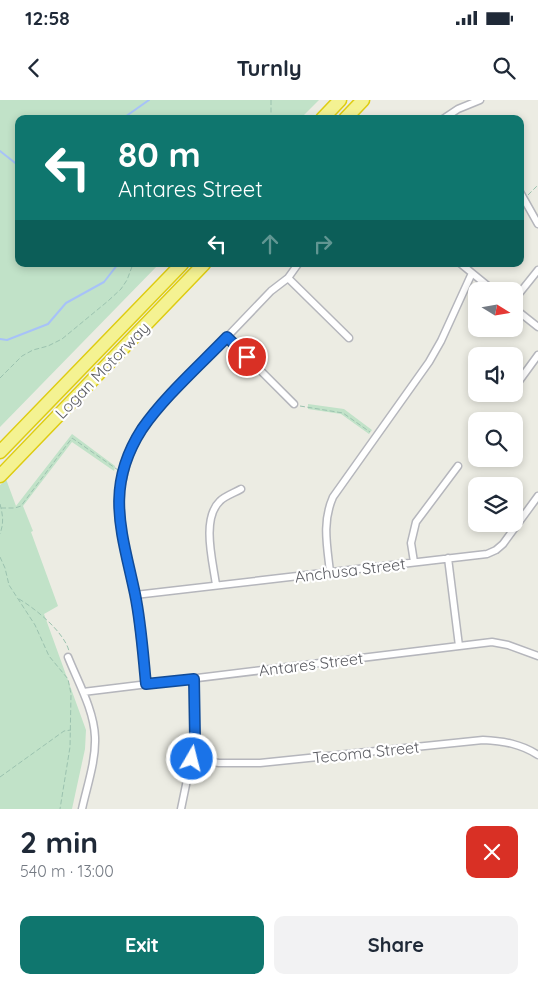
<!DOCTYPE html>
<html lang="en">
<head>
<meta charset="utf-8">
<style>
	body { margin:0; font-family:Quicksand,sans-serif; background:#f2f2f3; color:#1f2937; height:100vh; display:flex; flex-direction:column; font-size:19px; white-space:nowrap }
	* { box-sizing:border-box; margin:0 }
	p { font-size:16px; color:#747a83 }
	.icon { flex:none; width:28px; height:28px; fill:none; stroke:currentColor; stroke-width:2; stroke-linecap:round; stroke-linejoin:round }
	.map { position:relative; height:709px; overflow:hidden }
	.details { display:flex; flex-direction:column; background:#fff; flex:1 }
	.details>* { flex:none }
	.top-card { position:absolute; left:15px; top:15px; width:509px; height:152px; border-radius:10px; box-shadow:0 2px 8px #0003; background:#0f766e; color:#fff; overflow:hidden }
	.needle { width:32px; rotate:101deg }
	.buttons { position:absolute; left:468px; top:182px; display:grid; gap:10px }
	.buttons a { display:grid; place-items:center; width:55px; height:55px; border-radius:10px; background:#fff; box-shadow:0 2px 8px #0003; font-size:25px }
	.pin { position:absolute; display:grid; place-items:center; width:42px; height:42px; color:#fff; margin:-21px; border:2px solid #fff; border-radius:50%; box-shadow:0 1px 5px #0007 }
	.me { position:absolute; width:55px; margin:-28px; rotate:8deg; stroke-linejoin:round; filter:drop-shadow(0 0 4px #0008) }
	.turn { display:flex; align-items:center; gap:18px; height:105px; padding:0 20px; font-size:22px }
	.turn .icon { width:65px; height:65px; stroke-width:2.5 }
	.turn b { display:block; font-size:35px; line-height:42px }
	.lanes { display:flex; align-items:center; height:48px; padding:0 20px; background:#0003; justify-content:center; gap:25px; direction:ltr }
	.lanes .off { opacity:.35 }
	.round { display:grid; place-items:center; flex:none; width:52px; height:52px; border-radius:10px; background:#f2f2f3 }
	.headline { display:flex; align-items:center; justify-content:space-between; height:85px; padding:0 20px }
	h1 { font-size:30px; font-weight:800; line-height:38px }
	.action { display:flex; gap:10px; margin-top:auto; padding:10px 20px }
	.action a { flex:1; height:58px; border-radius:10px; background:#0f766e; color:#fff; font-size:20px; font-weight:800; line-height:58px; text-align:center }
	.action a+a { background:#f2f2f3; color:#1f2937 }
	.status { display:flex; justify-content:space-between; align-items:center; height:35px; padding:0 25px; background:#fff; direction:ltr }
	.status svg { height:14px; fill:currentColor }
	header { display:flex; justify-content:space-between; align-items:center; height:65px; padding:0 20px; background:#fff; font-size:22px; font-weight:800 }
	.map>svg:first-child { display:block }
	.green { fill:#c1e2c8 }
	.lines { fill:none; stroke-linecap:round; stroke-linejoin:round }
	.stream { stroke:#a7c2f8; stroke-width:2 }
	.street-casing { stroke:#b5b6bc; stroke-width:9 }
	.highway-casing { stroke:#decc11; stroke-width:15 }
	.path { stroke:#9bc2af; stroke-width:1; stroke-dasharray:5 2.5; stroke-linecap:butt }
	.street { stroke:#fff; stroke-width:6 }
	.highway { stroke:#f4f292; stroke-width:12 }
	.route-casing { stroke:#114b97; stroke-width:12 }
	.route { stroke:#1a73e8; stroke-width:9 }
	.labels { text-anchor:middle; stroke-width:4.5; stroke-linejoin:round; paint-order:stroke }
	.street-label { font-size:16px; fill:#5b5c62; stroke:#fff }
</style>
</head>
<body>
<div class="status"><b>12:58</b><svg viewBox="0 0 49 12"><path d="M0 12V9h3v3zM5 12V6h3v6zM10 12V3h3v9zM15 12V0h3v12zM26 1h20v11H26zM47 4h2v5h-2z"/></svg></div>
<header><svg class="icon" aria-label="back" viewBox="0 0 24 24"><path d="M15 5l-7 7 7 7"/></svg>Turnly<svg class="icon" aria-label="search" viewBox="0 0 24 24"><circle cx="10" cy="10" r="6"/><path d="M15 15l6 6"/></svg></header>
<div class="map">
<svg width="538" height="709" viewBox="0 0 538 709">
	<rect width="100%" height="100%" fill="#ecece3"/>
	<!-- green -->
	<path class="green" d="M0,0H319L300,19H19V164H159L0,327Z
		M308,304L344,309L372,330L369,334L341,314L308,309Z
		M72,334L115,366L114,371L72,342L23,406L33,431L31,432L58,506L44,514L86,630L85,649L72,709H0V385L6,379L16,406Z"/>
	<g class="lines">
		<!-- stream -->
		<path class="stream" d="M122,19L149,0
			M0,51L19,66
			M0,239L7,240L48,224L66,203L104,182L118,164"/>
		<defs>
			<path id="street" d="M443,19L458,9L480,0
				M520,92L538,124
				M461,164L494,191
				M288,178L349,238
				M514,200L538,170
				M514,208L538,227
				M227,237L294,304
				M514,288L538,255
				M507,297L509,294
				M448,458L459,546
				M414,462L411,443L416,422L458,366
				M330,472C327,445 322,422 333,397L429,262L441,241L472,173
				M216,485C213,462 201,419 220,401C225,396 234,393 241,389
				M135,495L487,454L496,450L503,444L538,396
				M68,557C78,582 94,610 95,637C96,661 87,686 82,709
				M146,584L135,495L120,427V392L127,361L136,340L156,311L271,191L288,178L298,164
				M83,592L492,542L508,545L538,556
				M192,659L219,663H260L483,640C504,641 521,644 538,655
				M181,709L194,646V579"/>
			<path id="highway" d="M322,19L340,0
				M345,19L363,0
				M0,352L182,164
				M0,376L204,164"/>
		</defs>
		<!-- street casing -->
		<use href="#street" class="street-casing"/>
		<!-- highway casing -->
		<use href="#highway" class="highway-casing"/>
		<!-- path -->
		<path class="path" d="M271,0V19
			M528,95L538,85
			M0,278L22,256L33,250L48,246L62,239L108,201L121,189L127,180L133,164
			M300,306L343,313L370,332
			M0,404C3,416 4,422 0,434
			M1,408H15L21,406L72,338L118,370
			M0,457L5,468L9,485L35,525L49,556L68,579L71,594L70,647L60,709
			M19,499C36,509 64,532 69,551
			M0,677L64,631L71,630"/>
		<!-- street -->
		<use href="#street" class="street"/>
		<!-- highway -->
		<use href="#highway" class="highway"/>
	</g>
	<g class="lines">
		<defs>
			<path id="route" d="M192,659L195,638L194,579L146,584C143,554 141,523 135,494C122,432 104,388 142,329C164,297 199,266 227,237L247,257"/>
		</defs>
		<!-- route casing -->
		<use href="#route" class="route-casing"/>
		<!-- route -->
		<use href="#route" class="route"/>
	</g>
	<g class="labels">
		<!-- street labels -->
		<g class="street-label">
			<text transform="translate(102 270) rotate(-46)" y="6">Logan Motorway</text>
			<text transform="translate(350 470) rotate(-7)" y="6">Anchusa Street</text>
			<text transform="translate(311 564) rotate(-7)" y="6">Antares Street</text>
			<text transform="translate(366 652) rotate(-6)" y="6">Tecoma Street</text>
		</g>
	</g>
</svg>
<div class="buttons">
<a><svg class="needle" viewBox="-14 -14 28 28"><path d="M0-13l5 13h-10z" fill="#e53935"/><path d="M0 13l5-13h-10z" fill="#747a83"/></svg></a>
<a><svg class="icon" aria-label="sound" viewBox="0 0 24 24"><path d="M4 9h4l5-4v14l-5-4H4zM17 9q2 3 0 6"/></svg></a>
<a><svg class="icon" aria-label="search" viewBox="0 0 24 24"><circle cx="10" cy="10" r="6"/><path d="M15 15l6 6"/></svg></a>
<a><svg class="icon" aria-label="layers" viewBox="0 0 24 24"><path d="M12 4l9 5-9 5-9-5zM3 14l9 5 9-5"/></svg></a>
</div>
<div class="pin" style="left:247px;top:257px;background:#d93025"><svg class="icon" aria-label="arrive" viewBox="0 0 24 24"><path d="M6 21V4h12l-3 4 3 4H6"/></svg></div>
<svg class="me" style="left:192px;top:659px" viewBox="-20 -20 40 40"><circle r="17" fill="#1a73e8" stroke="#fff" stroke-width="3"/><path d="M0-11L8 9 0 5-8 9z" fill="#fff"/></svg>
<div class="top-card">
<div class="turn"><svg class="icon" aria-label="left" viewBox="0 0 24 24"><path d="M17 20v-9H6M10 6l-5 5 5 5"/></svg><div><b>80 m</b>Antares Street</div></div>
<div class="lanes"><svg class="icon" aria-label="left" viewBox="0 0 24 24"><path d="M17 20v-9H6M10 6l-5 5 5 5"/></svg><svg class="icon off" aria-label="ahead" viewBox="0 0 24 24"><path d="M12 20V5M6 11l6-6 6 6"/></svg><svg class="icon off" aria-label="right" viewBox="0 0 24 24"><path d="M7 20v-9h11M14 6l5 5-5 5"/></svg></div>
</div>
</div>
<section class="details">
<div class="headline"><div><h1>2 min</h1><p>540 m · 13:00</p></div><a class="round" style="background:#d93025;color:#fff"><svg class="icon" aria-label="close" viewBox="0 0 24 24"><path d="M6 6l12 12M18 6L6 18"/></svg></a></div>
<div class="action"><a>Exit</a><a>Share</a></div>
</section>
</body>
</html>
